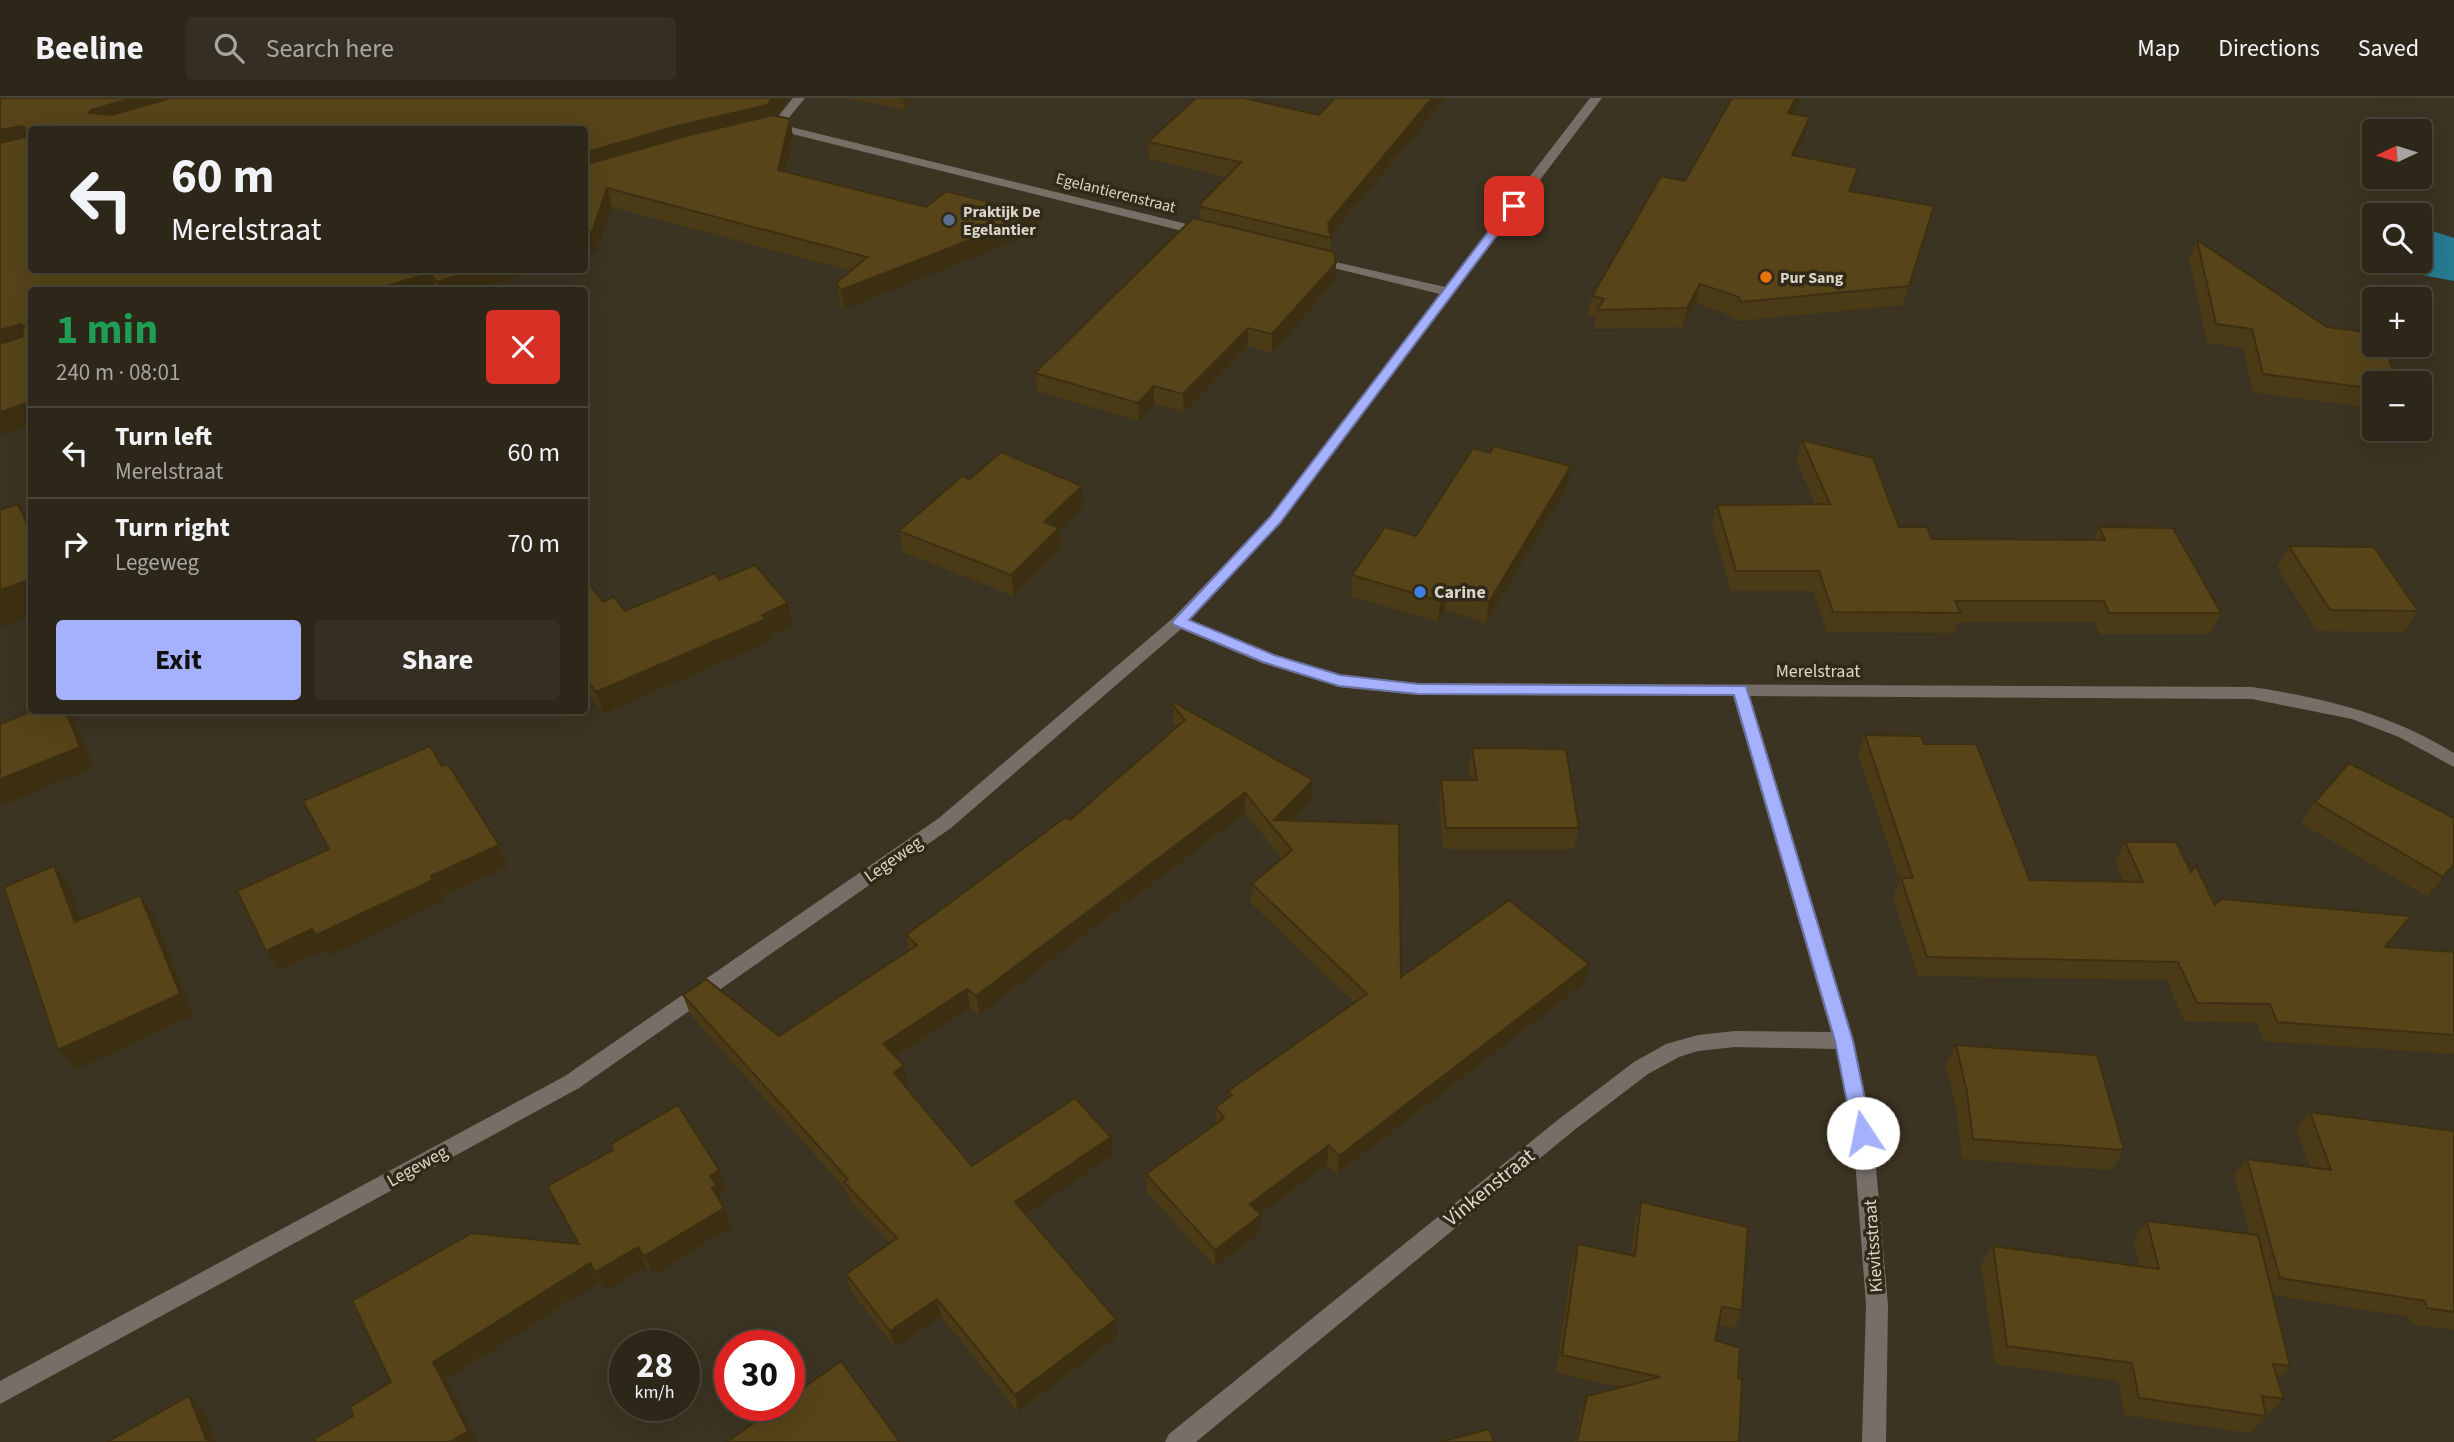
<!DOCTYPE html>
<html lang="en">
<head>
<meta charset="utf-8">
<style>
	body { margin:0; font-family:"Source Sans 3",sans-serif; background:#352f23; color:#f1f3f6; height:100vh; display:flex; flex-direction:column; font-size:26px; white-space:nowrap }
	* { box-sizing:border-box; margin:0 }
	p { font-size:23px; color:#a7a5a2 }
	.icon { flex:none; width:38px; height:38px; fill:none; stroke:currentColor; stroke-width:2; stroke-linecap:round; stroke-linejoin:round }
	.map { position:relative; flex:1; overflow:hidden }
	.sheet { position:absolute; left:28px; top:189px; width:560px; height:427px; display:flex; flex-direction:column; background:#2d271a; border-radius:7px; box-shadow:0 7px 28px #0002,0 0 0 2px #484439 }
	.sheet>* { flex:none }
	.guide { position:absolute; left:28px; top:28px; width:560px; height:147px; border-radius:7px; box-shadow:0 7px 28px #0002,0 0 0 2px #484439; background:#2d271a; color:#f1f3f6; overflow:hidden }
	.needle { width:46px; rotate:266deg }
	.controls { position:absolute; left:2362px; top:21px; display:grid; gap:14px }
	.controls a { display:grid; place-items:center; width:70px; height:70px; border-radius:7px; background:#2d271a; box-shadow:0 7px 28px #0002,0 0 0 2px #484439; font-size:35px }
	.speed { position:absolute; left:609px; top:1232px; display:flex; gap:14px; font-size:35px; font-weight:700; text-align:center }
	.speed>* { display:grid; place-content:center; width:91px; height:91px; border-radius:50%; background:#2d271a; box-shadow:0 7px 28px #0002,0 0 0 2px #484439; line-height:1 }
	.speed small { font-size:18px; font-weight:400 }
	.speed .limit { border:10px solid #d22; background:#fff; color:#111 }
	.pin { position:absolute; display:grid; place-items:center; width:60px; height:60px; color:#fff; margin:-30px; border-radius:14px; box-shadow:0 4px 10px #0006 }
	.me { position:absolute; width:77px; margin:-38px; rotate:349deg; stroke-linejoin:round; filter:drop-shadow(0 0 5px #0008) }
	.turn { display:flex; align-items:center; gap:24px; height:147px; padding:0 28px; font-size:32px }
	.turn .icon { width:91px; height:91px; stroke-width:2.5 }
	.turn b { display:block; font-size:49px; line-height:60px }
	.round { display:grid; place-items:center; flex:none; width:74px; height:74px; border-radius:7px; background:#352f23 }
	.head { display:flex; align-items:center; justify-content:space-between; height:119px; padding:0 28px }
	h1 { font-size:42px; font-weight:700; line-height:52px; color:#1e9e55 }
	.action { display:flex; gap:14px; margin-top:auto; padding:14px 28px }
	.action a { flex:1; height:80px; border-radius:7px; background:#a5b1fc; color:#111; font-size:28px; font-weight:700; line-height:80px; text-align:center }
	.action a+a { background:#352f23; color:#f1f3f6 }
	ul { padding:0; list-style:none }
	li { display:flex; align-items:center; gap:21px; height:91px; padding:0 28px; border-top:2px solid #484439 }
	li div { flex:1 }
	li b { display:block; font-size:26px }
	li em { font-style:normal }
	header { display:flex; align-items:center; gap:42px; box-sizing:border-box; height:98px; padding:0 35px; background:#2d271a; border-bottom:2px solid #484439 }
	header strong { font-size:33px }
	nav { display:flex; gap:38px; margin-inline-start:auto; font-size:24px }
	.search { width:490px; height:63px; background:#352f23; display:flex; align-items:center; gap:18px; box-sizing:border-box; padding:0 24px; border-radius:7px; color:#a7a5a2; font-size:26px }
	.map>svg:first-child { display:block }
	.water { fill:#277b93 }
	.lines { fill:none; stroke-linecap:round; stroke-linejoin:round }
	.minor { fill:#776e68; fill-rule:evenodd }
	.wall { fill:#4b3a16 }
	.shaded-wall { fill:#3d3012 }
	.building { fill:#574419; stroke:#3d3012; stroke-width:2 }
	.route { fill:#a5b1fc; stroke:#6b73a4; stroke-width:2 }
	.service-dot { fill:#5c6f8a; stroke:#322a18; stroke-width:2.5 }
	.food-dot { fill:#e8710a; stroke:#322a18; stroke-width:2.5 }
	.shop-dot { fill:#3f7fe0; stroke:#322a18; stroke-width:2.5 }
	.labels { text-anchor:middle; stroke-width:7; stroke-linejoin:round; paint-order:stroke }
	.far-street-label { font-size:16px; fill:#dbd6cb; stroke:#322a18 }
	.far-poi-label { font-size:16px; font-weight:bold; fill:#dbd6cb; stroke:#322a18; text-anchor:start }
	.poi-label { font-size:18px; font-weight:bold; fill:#dbd6cb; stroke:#322a18; text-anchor:start }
	.street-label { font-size:18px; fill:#dbd6cb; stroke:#322a18 }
	.near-street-label { font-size:21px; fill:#dbd6cb; stroke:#322a18 }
</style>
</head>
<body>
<header>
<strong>Beeline</strong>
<div class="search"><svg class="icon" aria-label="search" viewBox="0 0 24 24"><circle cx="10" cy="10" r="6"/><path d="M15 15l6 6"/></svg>Search here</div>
<nav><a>Map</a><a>Directions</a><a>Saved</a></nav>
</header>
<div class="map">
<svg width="2454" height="1344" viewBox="0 0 2454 1344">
	<rect width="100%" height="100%" fill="#3c3422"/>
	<!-- water -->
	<path class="water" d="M2420,129L2454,140V183L2395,172L2379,163H2420Z"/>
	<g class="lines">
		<!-- minor -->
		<path class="minor" d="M793,0H805L783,27L1211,132L1213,135L1207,139L776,32H765V28L772,26Z
			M1590,0H1602L1280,425L1190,522L1274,557L1340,577L1418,585L2252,589C2325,600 2391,616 2454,655V669L2399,639L2352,621L2252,601L1750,598L1854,943L1873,1035L1888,1207L1886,1344H1862L1866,1207L1853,1035L1836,951L1735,949L1698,953L1679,959L1648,976L1573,1033L1196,1344H1165L1169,1336L1559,1021L1634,964L1666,946L1698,937L1735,933L1831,934L1733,598L1418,597L1339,589L1262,565L1181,531L951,730L579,990L0,1306V1283L565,978L939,720L1173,520L1270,419L1440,196L1309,164V158L1445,189Z"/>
	</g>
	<!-- wall -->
	<path class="wall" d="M0,0H790L776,18L790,21L793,39L785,74L926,109L1038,134L844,211L840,204L836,185L851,173L612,109L597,153L584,157V32L32,172H539L474,192H32L0,337Z
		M847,0H913L905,12Z
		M1335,0H1446L1331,138L1330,154L1336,165L1335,183L1272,255L1248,248L1184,314L1154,306L1139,323L1037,293L1035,275L1200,122V106L1227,79L1149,61L1148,44L1319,17Z
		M1793,16L1805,37L1796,58L1853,89L1852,93L1934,108L1903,207L1736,223L1734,219L1696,205L1683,229L1594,231L1596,220L1588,218L1592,198L1685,83Z
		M2197,142L2327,229L2375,285V311L2253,294L2243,250L2207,245L2189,160Z
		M1802,342L1899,429L1932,441L2093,442L2099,429L2221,515L2210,536H2100L2094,524H1958L1953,535L1827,534L1813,493H1731L1712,427L1717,407L1815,406L1796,362Z
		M970,381L1083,409L1060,431L1061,451L1014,498L903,454L899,433Z
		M1567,389L1486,525L1445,512L1438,524L1351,498L1352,477Z
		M2289,448L2418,513L2404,534L2317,533L2277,469Z
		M584,479L603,504L625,513L719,482L793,527L770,537L771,543L604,616L584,589Z
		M1173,607L1313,682L1312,701L1291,723L1401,879L1589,866L1585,885L1337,1076L1327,1066L1261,1116V1134L1215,1169L1147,1094L1146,1076L1216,1025V1009L1228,1000V993L1355,905L1251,805L1252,786L1282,760L1245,715L979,917L970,910L896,959L904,967L908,986L905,988L972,1068L1113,1057L1026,1116L1118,1238L1018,1314L941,1218L895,1250L851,1193L846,1176L890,1145L850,1102L846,1092L690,916L683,897L779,938L909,852L906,837L1070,722L1176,630L1173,626Z
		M1865,637L1924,646L2030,782L2124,784L2115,763L2125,744L2191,774L2215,807L2411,818L2386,849L2454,854V956L2264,943L2257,925L2184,923L2167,882L1918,878L1893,799L1900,783L1858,656Z
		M1472,650L1579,730L1574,751H1443L1439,703L1441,682H1471L1469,671Z
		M2315,704L2454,720V768L2428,799L2301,725Z
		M1956,947L2124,1052L2111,1072L1962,1061L1957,1014L1946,967Z
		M2310,1014L2454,1033V1232L2411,1226L2409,1219L2273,1197L2290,1268L2278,1281L2284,1301L2250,1335L2125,1317L2118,1283L1995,1266L1981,1166L1993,1148L2140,1168L2133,1142L2147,1123L2250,1136L2234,1077L2247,1061L2310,1069L2296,1031Z
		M547,1088L726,1092L720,1096L724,1108H723L732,1129L653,1177L647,1169L605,1193L600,1184L446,1282L477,1344H316L353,1318L391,1284L579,1146Z
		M1641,1104L1742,1212L1735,1230L1718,1227L1715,1242L1738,1280L1739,1344H1575L1581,1315L1587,1298L1621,1289L1556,1275L1572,1164L1578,1146L1631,1157L1635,1123Z"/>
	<!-- shaded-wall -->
	<path class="shaded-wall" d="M132,0H202L99,29L89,15L91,12Z
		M773,0H790L770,25L584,74V55Z
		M903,0H913L905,12Z
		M1432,0H1446L1329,140L1328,125Z
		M1796,0H1802L1784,33L1788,15Z
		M1810,19L1805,37L1787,76L1792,57Z
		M790,21L793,39L781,90L778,72Z
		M22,28L31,45L0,52V32Z
		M1858,70L1853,89L1844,112L1849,93Z
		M607,90L612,109L597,153L584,157V137Z
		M1037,116L1038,134L844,211L841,192Z
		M1336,165L1335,183L1272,255V236Z
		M207,172H272L216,190L206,174Z
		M475,172H539L474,192H440L437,184Z
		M430,175L436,192H374Z
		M1700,186L1696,205L1683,229L1687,210Z
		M21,226L31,244L0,255V232Z
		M1248,230V248L1184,314L1183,296Z
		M1154,288V306L1139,323L1138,305Z
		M26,305L32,308V327L0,337V314Z
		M1571,368L1567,389L1486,525L1489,504Z
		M1082,388L1083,409L1060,431L1061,451L1014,498L1011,477L1044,424Z
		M18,406L32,427V436Z
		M32,481V518L0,529V492Z
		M1448,491L1445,512L1438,524L1440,503Z
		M788,505L793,527L770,537L771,543L604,616L596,594Z
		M65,612H68L75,623L94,670L3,707L0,704V681Z
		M1313,682L1312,701L1278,736L1274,722Z
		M1245,695V715L979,917L976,898Z
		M499,747L508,768L442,799L444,803L328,858L324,852L279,873L266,853L431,778Z
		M2454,766V768L2428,799L2443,779Z
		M54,768L70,789L90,845L75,824Z
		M140,797L154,818L194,917L75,972L58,952Z
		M1589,866L1585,885L1337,1076L1339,1058Z
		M967,891L970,910L888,964L883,946Z
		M904,967L908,986L898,993L894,975Z
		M1111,1039L1113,1057L1018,1122L1015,1104Z
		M1329,1047L1327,1066L1250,1124V1106Z
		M719,1072L726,1092L720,1096L724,1108L720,1110L712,1090L710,1078Z
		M724,1110L732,1129L653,1177L644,1158Z
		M1261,1117V1134L1215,1169V1152Z
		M638,1149L647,1169L605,1193L595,1174Z
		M590,1165L600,1184L446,1282L477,1344H450L433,1264Z
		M937,1201L941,1218L895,1250L890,1233Z
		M1116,1221L1118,1238L1018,1314L1015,1297Z
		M189,1298L205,1315L216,1344H207Z"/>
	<!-- building -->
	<path class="building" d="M0,0H132L91,12L89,15L112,17L171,0H773L767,7L677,28L584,55V32H32V172H207L206,174L227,176L241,172H475L437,184L430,175L374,192H32V308L28,309L26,305L0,314V246L22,239L24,228L21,226L0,232V45L25,39L26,30L22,28L0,32Z
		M1196,0H1244L1319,17L1335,0H1432L1328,125L1331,140L1202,109L1200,106L1241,64L1148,44Z
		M1732,0H1796L1788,15L1810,19L1792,57L1858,70L1849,93L1934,108L1909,188L1741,204L1739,199L1700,186L1687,210L1597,212L1604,201L1592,198L1661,78L1685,83Z
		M773,17L790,21L778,72L926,109L946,93L1037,116L841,192L836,185L867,159L607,90L592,134L584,137V67L686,38Z
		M1193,120L1334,154L1336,165L1272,236L1248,230L1183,296L1154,288L1138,305L1035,275Z
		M2197,142L2327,229L2375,235V247H2385L2397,285H2375V291L2263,276L2252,231L2216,226Z
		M1802,342L1873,360L1899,429H1927L1932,441L2105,442L2099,429L2173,430L2221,515H2109L2104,503H1955L1961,515L1833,514L1819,473H1736L1717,407L1830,406Z
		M1494,348L1571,368L1489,504L1448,491L1440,503L1352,477L1385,429L1416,438L1473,350L1490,355Z
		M1001,354L1082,388L1044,424L1059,430L1011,477L899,433L962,378L970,381Z
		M18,406L32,436V481L0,492V412Z
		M2289,448L2374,449L2418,513L2330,512Z
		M755,467L788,505L762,517L766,521L596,594L584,578V479L603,504L614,499L625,513L715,475L719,482Z
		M1175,605L1313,682L1274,722L1399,726L1401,879L1509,802L1589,866L1339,1058L1329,1047L1250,1106L1261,1117L1215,1152L1146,1076L1224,1020L1216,1009L1232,997L1228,993L1367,896L1252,786L1292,752L1245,695L976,898L967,891L883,946L904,967L894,975L972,1068L1075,1000L1111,1039L1015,1104L1116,1221L1015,1297L937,1201L890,1233L846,1176L897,1140L844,1084L848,1081L683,897L706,881L779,938L917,847L906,837L1066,719L1070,722L1185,622L1173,607Z
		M35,612H65L80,649L0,681V626Z
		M1865,637L1921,638L1924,646H1976L2030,782L2143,784L2125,744H2176L2191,774L2196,768L2215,807L2221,801L2411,818L2385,849L2454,854V937L2277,924L2270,906L2197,905L2178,864L1927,859L1901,780H1913Z
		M430,648L442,668L448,666L499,747L431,778L433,782L316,837L312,831L266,853L237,793L329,751L303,703Z
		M1472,650L1566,651L1579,730H1446L1441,682H1477Z
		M2349,665L2454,720V766L2443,779L2315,704Z
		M54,768L75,824L140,797L180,896L58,952L4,789Z
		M1956,947L2097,957L2124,1052L1973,1041L1967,994Z
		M678,1007L719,1072L710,1078L717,1088L712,1090L724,1110L644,1158L638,1149L595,1174L590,1165L433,1264L468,1333L450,1344H316L314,1341L353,1318L350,1309L391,1284L352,1203L472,1135L579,1146L547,1088L613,1052L611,1046Z
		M2310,1014L2454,1033V1214L2427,1210L2425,1203L2280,1180L2247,1061L2331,1072Z
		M1641,1104L1748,1129L1742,1212L1722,1209L1715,1242L1740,1250L1738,1280L1742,1281L1739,1344H1577L1587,1298L1660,1279L1562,1257L1578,1146L1635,1158Z
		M2147,1123L2258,1137L2290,1268L2273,1266L2284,1301L2262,1298L2266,1318L2139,1300L2132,1265L2007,1248L1993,1148L2159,1171Z
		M841,1263L900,1344H727L779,1307H789V1300Z
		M189,1298L207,1344H107Z
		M1489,1331L1494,1344H1440Z"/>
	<!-- route -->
	<path class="route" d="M1510,105L1519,108L1280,425L1189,522L1274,557L1340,577L1418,586L1746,588L1853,943L1872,1035L1870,1041L1863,1043L1856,1041L1853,1035L1835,943L1734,597L1418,596L1339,588L1263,564L1174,527L1172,524L1270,419Z"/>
	<!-- markers -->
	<circle class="service-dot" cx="949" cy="122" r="7"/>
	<circle class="food-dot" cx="1766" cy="179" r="7"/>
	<circle class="shop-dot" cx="1420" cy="494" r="7"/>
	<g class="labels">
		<!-- far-street labels -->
		<g class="far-street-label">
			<text transform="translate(1116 94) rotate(14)" y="6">Egelantierenstraat</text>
		</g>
		<!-- far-poi labels -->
		<g class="far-poi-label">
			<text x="963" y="119">Praktijk De<tspan x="963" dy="18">Egelantier</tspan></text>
			<text x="1780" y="185">Pur Sang</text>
		</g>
		<!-- poi labels -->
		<g class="poi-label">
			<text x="1434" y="500">Carine</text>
		</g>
		<!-- street labels -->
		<g class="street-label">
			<text x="1818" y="579">Merelstraat</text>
			<text transform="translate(893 761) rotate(-35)" y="6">Legeweg</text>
			<text transform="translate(417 1068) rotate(-29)" y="6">Legeweg</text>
			<text transform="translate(1873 1148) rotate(-94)" y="6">Kievitsstraat</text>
		</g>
		<!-- near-street labels -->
		<g class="near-street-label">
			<text transform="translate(1489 1089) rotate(-39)" y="7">Vinkenstraat</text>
		</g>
	</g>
</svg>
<div class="controls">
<a><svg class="needle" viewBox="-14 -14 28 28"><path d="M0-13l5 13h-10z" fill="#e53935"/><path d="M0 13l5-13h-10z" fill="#a7a5a2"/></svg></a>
<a><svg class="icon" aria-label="search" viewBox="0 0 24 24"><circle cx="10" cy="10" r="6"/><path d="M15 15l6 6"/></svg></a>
<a>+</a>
<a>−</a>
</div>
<div class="speed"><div>28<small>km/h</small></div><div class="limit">30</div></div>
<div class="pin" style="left:1514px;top:108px;background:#d93025"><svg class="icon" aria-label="arrive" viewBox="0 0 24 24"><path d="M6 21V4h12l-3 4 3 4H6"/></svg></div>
<svg class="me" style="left:1863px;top:1035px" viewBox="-20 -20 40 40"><circle r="19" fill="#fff"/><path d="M0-13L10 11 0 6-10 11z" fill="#a5b1fc"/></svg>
<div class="guide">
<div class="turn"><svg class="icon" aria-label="left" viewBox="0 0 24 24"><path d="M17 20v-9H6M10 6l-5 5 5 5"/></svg><div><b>60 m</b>Merelstraat</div></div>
</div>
<section class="sheet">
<div class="head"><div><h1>1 min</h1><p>240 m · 08:01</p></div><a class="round" style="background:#d93025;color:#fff"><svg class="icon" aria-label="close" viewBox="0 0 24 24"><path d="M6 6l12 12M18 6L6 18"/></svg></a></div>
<ul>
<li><svg class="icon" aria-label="left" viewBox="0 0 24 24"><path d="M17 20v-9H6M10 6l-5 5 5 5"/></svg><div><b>Turn left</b><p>Merelstraat</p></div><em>60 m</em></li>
<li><svg class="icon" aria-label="right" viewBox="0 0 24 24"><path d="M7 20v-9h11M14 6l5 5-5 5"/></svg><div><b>Turn right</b><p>Legeweg</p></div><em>70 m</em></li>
</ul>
<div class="action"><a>Exit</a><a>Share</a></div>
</section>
</div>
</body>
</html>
